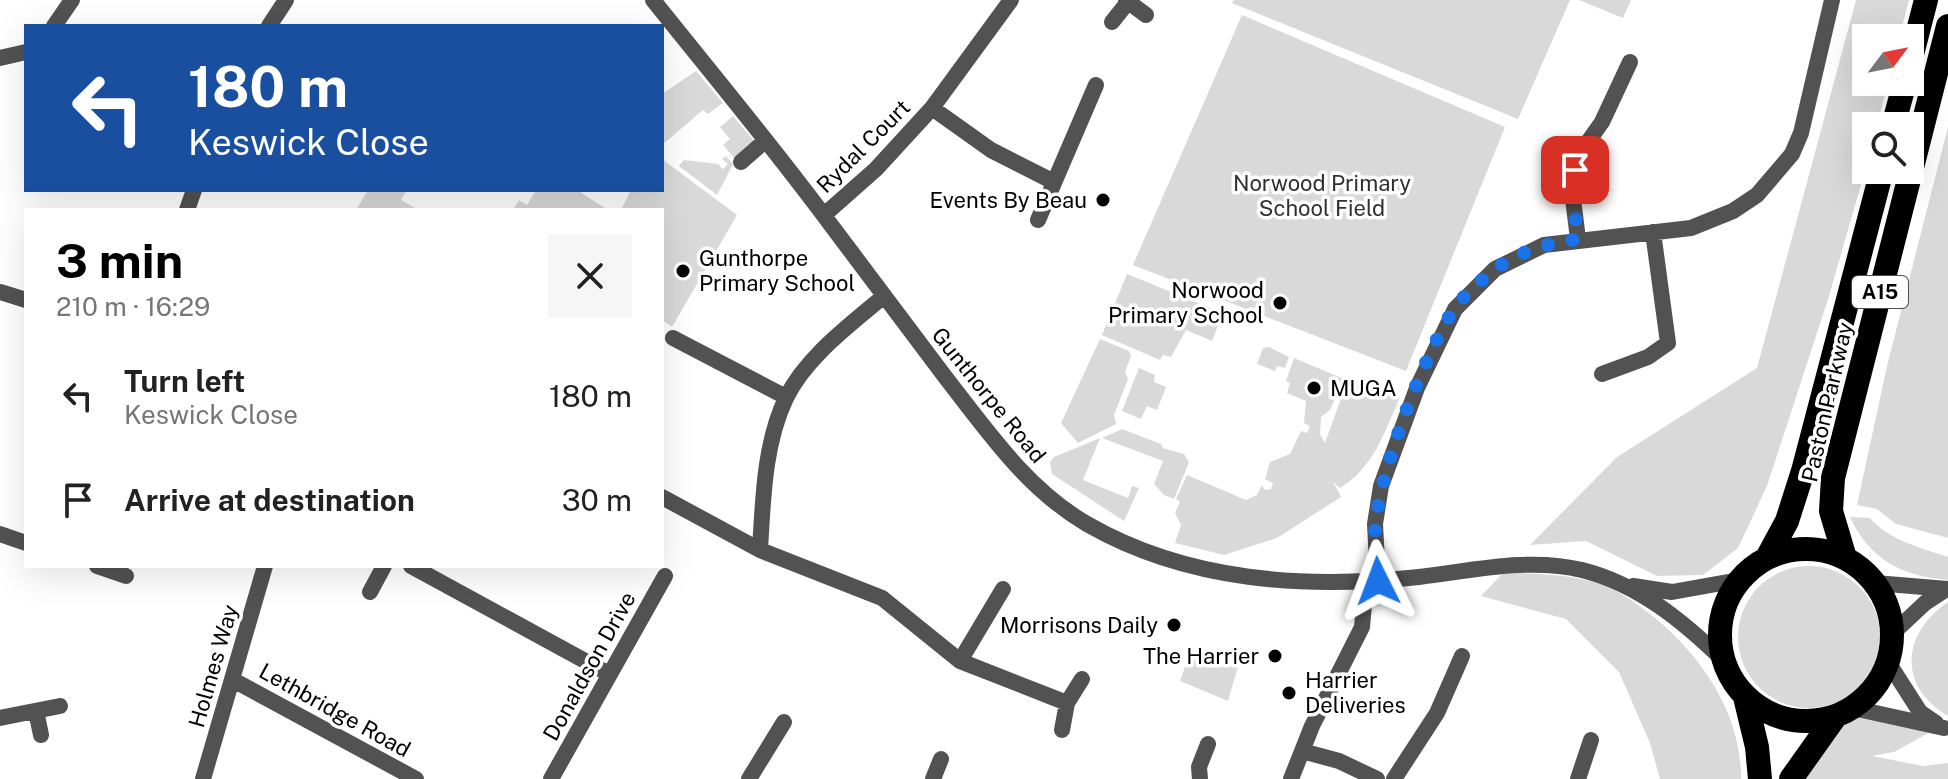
<!DOCTYPE html>
<html lang="en">
<head>
<meta charset="utf-8">
<style>
	body { margin:0; font-family:"Public Sans",sans-serif; background:#f6f6f6; color:#222; height:100vh; display:flex; flex-direction:column; font-size:30px; white-space:nowrap }
	* { box-sizing:border-box; margin:0 }
	p { font-size:26px; color:#767676 }
	.icon { flex:none; width:44px; height:44px; fill:none; stroke:currentColor; stroke-width:2; stroke-linecap:round; stroke-linejoin:round }
	.map { position:relative; flex:1; overflow:hidden }
	.details { position:absolute; left:24px; top:208px; width:640px; height:360px; display:flex; flex-direction:column; background:#fff; border-radius:0px; box-shadow:0 8px 32px #0002 }
	.details>* { flex:none }
	.hud { position:absolute; left:24px; top:24px; width:640px; height:168px; border-radius:0px; box-shadow:0 8px 32px #0002; background:#1a4fa0; color:#fff; overflow:hidden }
	.needle { width:52px; rotate:58deg }
	.tools { position:absolute; left:1852px; top:24px; display:grid; gap:16px }
	.tools a { display:grid; place-items:center; width:72px; height:72px; border-radius:0px; background:#fff; box-shadow:0 8px 32px #0002; font-size:40px }
	.pin { position:absolute; display:grid; place-items:center; width:68px; height:68px; color:#fff; margin:-34px; border-radius:16px; box-shadow:0 4px 12px #0006 }
	.me { position:absolute; width:88px; margin:-44px; rotate:357deg; stroke-linejoin:round; filter:drop-shadow(0 0 6px #0008) }
	.turn { display:flex; align-items:center; gap:28px; height:168px; padding:0 32px; font-size:36px }
	.turn .icon { width:104px; height:104px; stroke-width:2.5 }
	.turn b { display:block; font-size:56px; line-height:68px }
	.round { display:grid; place-items:center; flex:none; width:84px; height:84px; border-radius:0px; background:#f6f6f6 }
	.head { display:flex; align-items:center; justify-content:space-between; height:136px; padding:0 32px }
	h1 { font-size:48px; font-weight:700; line-height:60px; color:#000 }
	ul { padding:0; list-style:none }
	li { display:flex; align-items:center; gap:24px; height:104px; padding:0 32px }
	li div { flex:1 }
	li b { display:block; font-size:30px }
	li em { font-style:normal }
	.map>svg:first-child { display:block }
	.green { fill:#d9d9d9 }
	.lines { fill:none; stroke-linecap:round; stroke-linejoin:round }
	.minor { stroke:#525252; stroke-width:16 }
	.highway { stroke:#000; stroke-width:24 }
	.route { stroke:#1a73e8; stroke-width:14; stroke-dasharray:0 25.2 }
	.poi-dot { fill:#000; stroke:#fff; stroke-width:3 }
	.labels { text-anchor:middle; stroke-width:7; stroke-linejoin:round; paint-order:stroke }
	.shield { fill:#fff; stroke:#4c4c4c; stroke-width:2 }
	.shield-label { font-size:20px; font-weight:bold; fill:#000 }
	.street-label { font-size:22px; fill:#000; stroke:#fff }
	.park-label { font-size:22px; fill:#303030; stroke:#fff }
	.poi-label { font-size:22px; fill:#000; stroke:#fff; text-anchor:end }
</style>
</head>
<body>
<div class="map">
<svg width="1948" height="779" viewBox="0 0 1948 779">
	<rect width="100%" height="100%" fill="#fff"/>
	<!-- green -->
	<path class="green" d="M1234,0H1570L1518,119L1232,3Z
		M1579,0H1631L1623,18Z
		M1856,0H1909L1899,38H1866V82H1888L1877,126H1866V167L1829,296L1767,486L1738,548L1703,575L1657,576L1586,541L1530,545L1617,457L1757,368Z
		M1242,15L1505,127L1406,371L1133,265Z
		M696,71L723,103L708,114L703,110L662,145V94Z
		M733,116L756,143L736,160L723,145L730,139L720,127Z
		M1948,127V538L1896,524L1877,509L1857,505L1887,366Z
		M726,156L733,164L717,195L679,166L684,160L718,164L723,169L728,164L722,159Z
		M662,159L737,215L672,327L662,320V210H621L631,190H662Z
		M368,190H407L401,200L419,210H356Z
		M536,190H577L608,210H513L519,200L527,205Z
		M1127,274L1223,313L1212,341L1186,330L1171,357L1163,355L1160,360L1102,335Z
		M1100,339L1129,351L1131,356L1125,372L1128,379L1114,415L1116,424L1078,443L1061,423Z
		M1269,347L1289,357L1285,368L1277,366L1275,371L1257,364L1263,348Z
		M1294,358L1344,379L1330,410L1321,417L1320,434L1325,443L1349,376L1400,397C1384,433 1374,467 1340,488L1333,482L1341,497L1277,538L1224,555L1175,543L1181,525L1175,513L1180,502L1176,499L1187,475L1246,500L1257,495L1262,485L1265,490L1271,489L1273,483L1265,479L1270,462L1290,454L1301,431L1307,433L1310,426L1304,423L1306,401L1287,393L1290,383L1286,381Z
		M1139,368L1155,375L1154,382L1166,387L1157,410L1147,406L1141,419L1122,411Z
		M1122,429L1161,444L1163,448L1184,454L1189,462L1174,499L1164,495L1154,484L1163,461L1102,438Z
		M1100,438L1083,480L1128,498L1132,486L1139,488L1124,521L1052,474L1050,462L1054,457Z
		M1850,517L1870,518C1888,540 1922,548 1948,557V580C1902,576 1870,560 1850,517Z
		M1738 637a71 71 0 1 1 142 0a71 71 0 1 1-142 0Z
		M1504,572C1540,575 1585,573 1618,592C1683,630 1742,701 1741,779H1660L1650,743L1619,672L1566,619L1481,596Z
		M1948,602V716C1897,686 1902,633 1948,602Z
		M1235,646L1243,649L1228,701L1180,681L1189,655L1225,667Z
		M1856,715L1932,731L1894,752L1872,756L1923,766L1948,763V779H1800L1838,727Z"/>
	<g class="lines">
		<!-- minor -->
		<path class="minor" d="M653,0C713,75 774,148 831,225C869,276 908,327 946,378C988,432 1027,489 1087,524C1188,582 1306,589 1419,577C1471,571 1529,557 1582,570C1638,584 1683,621 1724,661
			M1126,0L1146,15
			M1112,22L1128,2
			M54,26L72,0
			M269,26L286,0
			M0,58L26,52
			M932,108L991,150L1054,182
			M741,162L765,141
			M187,210L194,190
			M824,215L876,169L932,108L1011,0
			M1038,220L1096,85
			M1578,239L1572,191L1575,170L1585,146L1602,122L1630,62
			M0,292L26,300
			M673,338L786,397
			M1602,374L1648,357L1668,343L1653,232
			M662,497L760,550L882,598L960,661L1067,703
			M0,534L26,543
			M760,550C763,500 764,444 786,398C806,357 850,325 884,296
			M97,566L126,576
			M411,566L609,674
			M1378,581L1375,524L1381,486L1417,388L1455,309L1495,269L1544,245L1691,228L1733,211L1757,195L1792,154L1801,133L1832,0
			M1875,583L1948,589
			M1633,586L1672,592L1739,580
			M370,592L384,566
			M1892,634L1925,603L1945,590
			M960,661L1003,589
			M1888,662L1920,712L1936,723
			M233,680L416,779
			M1853,708L1944,728
			M36,711L41,735
			M0,718L60,706
			M1062,730L1067,703L1082,679
			M1302,751L1339,761L1377,779
			M203,779L265,566
			M551,779L665,576
			M749,779L784,722
			M933,779L941,759
			M1200,779L1199,767L1208,744
			M1291,779L1312,726L1362,627L1366,582
			M1394,779L1437,713L1462,656
			M1578,779L1591,740"/>
		<!-- highway -->
		<path class="highway" d="M1910,62L1926,0
			M1893,126L1905,82
			M1720 635a86 86 0 1 1 172 0a86 86 0 1 1-172 0Z
			M1767,558L1787,521L1803,471L1882,170
			M1845,558L1831,511L1833,478L1948,26
			M1745,697L1757,747L1760,779
			M1791,779L1835,717"/>
	</g>
	<g class="lines">
		<!-- route -->
		<path class="route" d="M1378,581C1377,561 1373,540 1376,520C1382,466 1424,355 1454,309C1464,295 1480,281 1493,271C1518,251 1547,244 1578,239L1572,191L1575,170"/>
	</g>
	<!-- markers -->
	<g class="poi-dot">
		<circle cx="1103" cy="200" r="8"/>
		<circle cx="683" cy="271" r="8"/>
		<circle cx="1280" cy="303" r="8"/>
		<circle cx="1314" cy="388" r="8"/>
		<circle cx="1174" cy="625" r="8"/>
		<circle cx="1275" cy="656" r="8"/>
		<circle cx="1289" cy="693" r="8"/>
	</g>
	<g class="labels">
		<!-- shield labels -->
		<rect class="shield" x="1852" y="276" width="56" height="32" rx="6"/>
		<g class="shield-label">
			<text x="1880" y="299">A15</text>
		</g>
		<!-- street labels -->
		<g class="street-label">
			<text transform="translate(863 146) rotate(-45)" y="8">Rydal Court</text>
			<text transform="translate(989 395) rotate(51)" y="8">Gunthorpe Road</text>
			<text transform="translate(1827 402) rotate(-77)" y="8">Paston Parkway</text>
			<text transform="translate(213 666) rotate(-74)" y="8">Holmes Way</text>
			<text transform="translate(589 666) rotate(-61)" y="8">Donaldson Drive</text>
			<text transform="translate(335 710) rotate(29)" y="8">Lethbridge Road</text>
		</g>
		<!-- park labels -->
		<g class="park-label">
			<text x="1322" y="191">Norwood Primary<tspan x="1322" dy="25">School Field</tspan></text>
		</g>
		<!-- poi labels -->
		<g class="poi-label">
			<text x="1087" y="208">Events By Beau</text>
			<text x="699" y="266" text-anchor="start">Gunthorpe<tspan x="699" dy="25">Primary School</tspan></text>
			<text x="1264" y="298">Norwood<tspan x="1264" dy="25">Primary School</tspan></text>
			<text x="1330" y="396" text-anchor="start">MUGA</text>
			<text x="1158" y="633">Morrisons Daily</text>
			<text x="1259" y="664">The Harrier</text>
			<text x="1305" y="688" text-anchor="start">Harrier<tspan x="1305" dy="25">Deliveries</tspan></text>
		</g>
	</g>
</svg>
<div class="tools">
<a><svg class="needle" viewBox="-14 -14 28 28"><path d="M0-13l5 13h-10z" fill="#e53935"/><path d="M0 13l5-13h-10z" fill="#767676"/></svg></a>
<a><svg class="icon" aria-label="search" viewBox="0 0 24 24"><circle cx="10" cy="10" r="6"/><path d="M15 15l6 6"/></svg></a>
</div>
<div class="pin" style="left:1575px;top:170px;background:#d93025"><svg class="icon" aria-label="arrive" viewBox="0 0 24 24"><path d="M6 21V4h12l-3 4 3 4H6"/></svg></div>
<svg class="me" style="left:1378px;top:581px" viewBox="-20 -20 40 40"><path d="M0-17L14 15 0 8-14 15z" fill="#1a73e8" stroke="#fff" stroke-width="4"/></svg>
<div class="hud">
<div class="turn"><svg class="icon" aria-label="left" viewBox="0 0 24 24"><path d="M17 20v-9H6M10 6l-5 5 5 5"/></svg><div><b>180 m</b>Keswick Close</div></div>
</div>
<section class="details">
<div class="head"><div><h1>3 min</h1><p>210 m · 16:29</p></div><a class="round"><svg class="icon" aria-label="close" viewBox="0 0 24 24"><path d="M6 6l12 12M18 6L6 18"/></svg></a></div>
<ul>
<li><svg class="icon" aria-label="left" viewBox="0 0 24 24"><path d="M17 20v-9H6M10 6l-5 5 5 5"/></svg><div><b>Turn left</b><p>Keswick Close</p></div><em>180 m</em></li>
<li><svg class="icon" aria-label="arrive" viewBox="0 0 24 24"><path d="M6 21V4h12l-3 4 3 4H6"/></svg><div><b>Arrive at destination</b></div><em>30 m</em></li>
</ul>
</section>
</div>
</body>
</html>
